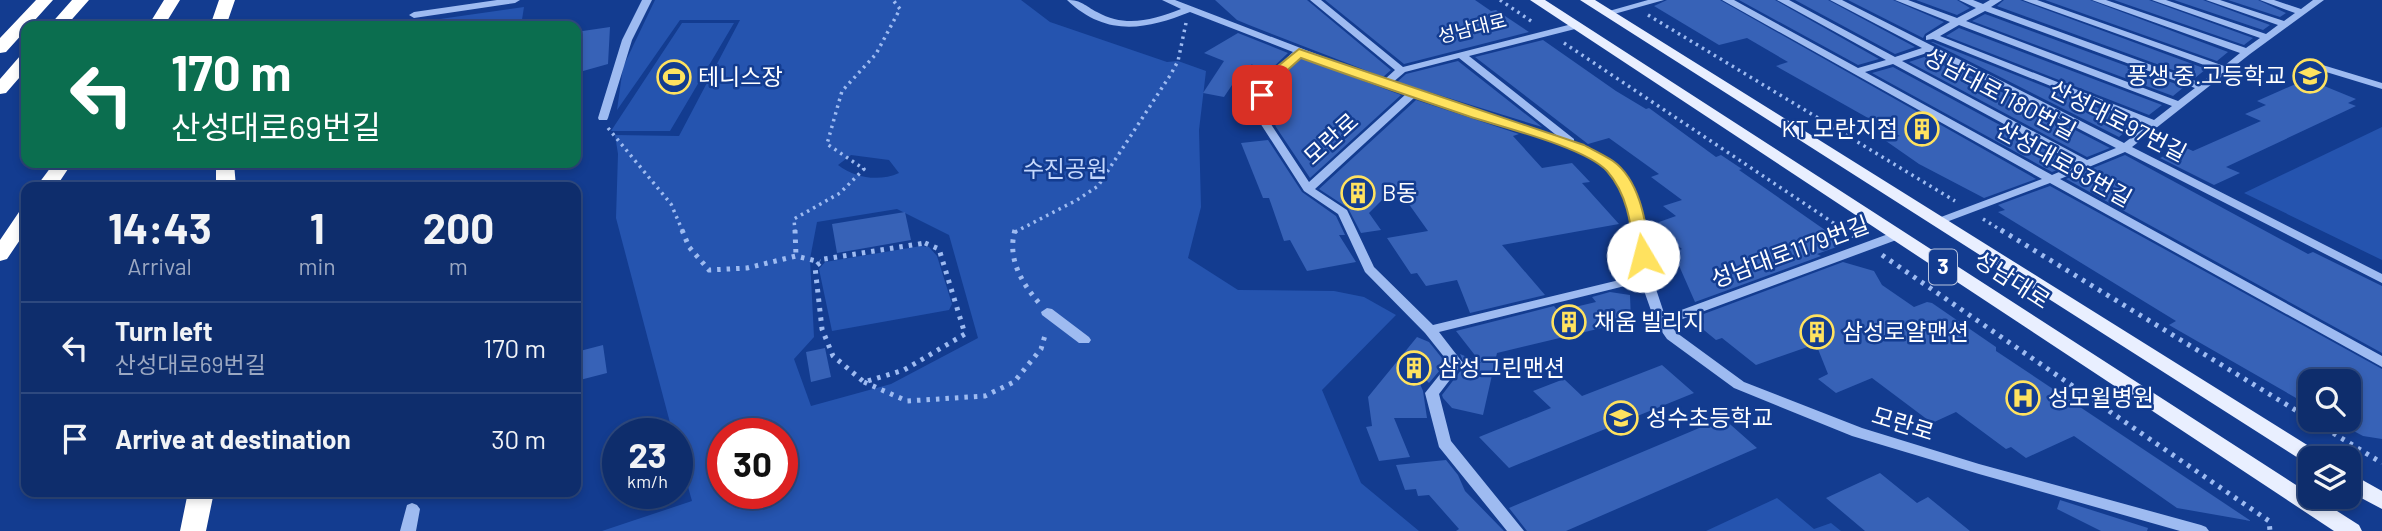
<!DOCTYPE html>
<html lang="en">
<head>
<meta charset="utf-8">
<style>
	body { margin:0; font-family:Barlow,"Noto Sans KR",sans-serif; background:#1c3974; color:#f1f3f6; height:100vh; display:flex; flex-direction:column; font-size:26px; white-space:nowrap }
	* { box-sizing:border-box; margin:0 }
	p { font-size:23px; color:#9ba8c2 }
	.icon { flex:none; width:38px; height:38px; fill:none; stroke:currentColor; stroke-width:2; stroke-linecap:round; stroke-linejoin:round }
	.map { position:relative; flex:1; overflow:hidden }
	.panel { position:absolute; left:21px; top:182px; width:560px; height:315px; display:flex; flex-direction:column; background:#0e2d6c; border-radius:14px; box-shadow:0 4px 10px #0003,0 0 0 2px #2e497f }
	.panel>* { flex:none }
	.hud { position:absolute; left:21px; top:21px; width:560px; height:147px; border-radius:14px; box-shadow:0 4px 10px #0003,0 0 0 2px #2e497f; background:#0b6e4f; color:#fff; overflow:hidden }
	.buttons { position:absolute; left:2298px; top:369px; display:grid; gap:14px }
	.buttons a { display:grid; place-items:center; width:63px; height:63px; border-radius:14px; background:#0e2d6c; box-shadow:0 4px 10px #0003,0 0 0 2px #2e497f; font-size:35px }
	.speed { position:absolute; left:602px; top:418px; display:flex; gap:14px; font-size:35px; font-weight:700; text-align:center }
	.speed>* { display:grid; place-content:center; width:91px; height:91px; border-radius:50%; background:#0e2d6c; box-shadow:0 4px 10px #0003,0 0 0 2px #2e497f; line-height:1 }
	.speed small { font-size:18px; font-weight:400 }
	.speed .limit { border:10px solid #d22; background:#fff; color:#111 }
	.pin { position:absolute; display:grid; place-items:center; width:60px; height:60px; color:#fff; margin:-30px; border-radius:14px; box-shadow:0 4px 10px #0006 }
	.me { position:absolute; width:77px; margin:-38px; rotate:352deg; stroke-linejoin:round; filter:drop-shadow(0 0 5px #0008) }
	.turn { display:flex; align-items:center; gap:24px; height:147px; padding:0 35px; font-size:32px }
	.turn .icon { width:91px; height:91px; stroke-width:2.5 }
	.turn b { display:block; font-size:49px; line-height:60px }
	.eta { display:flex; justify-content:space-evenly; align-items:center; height:119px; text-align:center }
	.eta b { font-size:42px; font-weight:700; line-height:49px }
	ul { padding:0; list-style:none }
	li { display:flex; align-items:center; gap:21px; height:91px; padding:0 35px; border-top:2px solid #2e497f }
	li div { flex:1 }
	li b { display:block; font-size:26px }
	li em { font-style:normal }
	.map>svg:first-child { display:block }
	.green { fill:#2554af; fill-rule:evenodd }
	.building { fill:#3762b7 }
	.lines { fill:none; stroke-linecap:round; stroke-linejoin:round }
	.path-far1 { stroke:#9ebbf1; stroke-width:3.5; stroke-dasharray:2.5 4.5; stroke-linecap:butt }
	.path { stroke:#9ebbf1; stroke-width:5; stroke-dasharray:3.5 6; stroke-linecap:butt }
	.minor { fill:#9ebbf1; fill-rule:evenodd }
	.major { fill:#e9efff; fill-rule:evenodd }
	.highway { fill:#fff; fill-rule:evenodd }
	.route { fill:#ffe25f; stroke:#a6933e; stroke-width:2 }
	.labels { text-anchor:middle; stroke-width:5; stroke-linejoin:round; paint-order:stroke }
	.far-street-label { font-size:19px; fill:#fff; stroke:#133c90 }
	.shield { fill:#133c90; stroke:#b8c4de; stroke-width:2 }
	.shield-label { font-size:21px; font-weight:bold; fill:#fff }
	.poi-label { font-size:23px; fill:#fff; stroke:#133c90; text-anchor:start }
	.street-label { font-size:23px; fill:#fff; stroke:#133c90 }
	.park-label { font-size:23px; fill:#c5d8fc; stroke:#133c90 }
</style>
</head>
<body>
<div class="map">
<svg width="2382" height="531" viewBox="0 0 2382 531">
	<rect width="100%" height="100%" fill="#133c90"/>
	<!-- green -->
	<path class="green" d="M655,0H1021L1050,22L1167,62L1178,61L1206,71L1199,130L1201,207L1188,258L1238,290L1334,291L1364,297L1396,315L1322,390L1361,483L1419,531H602L692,501L677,448V434H673L616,218L618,154L615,135L679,136L740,20H680L617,110L623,67ZM851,155L889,160L899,173C879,182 855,178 838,165ZM897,209L949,235L978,338L891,384L811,406L794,359L814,337L810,259L817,222ZM723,434H782V494H723Z
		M524,7L521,26H391Z
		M682,23H734L670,131H611Z
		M2382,127V260L2244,193Z
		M921,246L929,247L937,256L952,304L949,310L832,331L819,269L825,262Z
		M1777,498L1814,529L1831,523L1841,531H1706Z"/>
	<!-- building -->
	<path class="building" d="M1215,0H1307L1391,70L1383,77L1249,25L1237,20Z
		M1325,0H1475L1491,11L1496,10L1529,32L1404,64Z
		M1667,0H1720L2036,179L1984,198L1919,164L1886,141L1900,136L1776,66L1788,62L1747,38L1719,45L1654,6Z
		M1739,0H1775L1879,59L1858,65Z
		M1795,0H1828L1915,47L1895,54Z
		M1848,0H1893L1944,22L1925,34L1923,38Z
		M1916,0H1957L1970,8L1957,15Z
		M2004,0H2020L2206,69L2195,78L1997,6Z
		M2045,0H2090L2228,52L2217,61Z
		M2114,0H2149L2253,38L2244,45Z
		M2174,0H2203L2270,25L2263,30Z
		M2228,0H2258L2286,13L2280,17Z
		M1985,14L2184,87L2173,96L1972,21Z
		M610,27L608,64L576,73V32Z
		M1959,28L2162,105L2149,115L1946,36Z
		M1238,33L1288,53L1260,80L1252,64L1236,85H1232L1224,97L1203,93L1224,61L1204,53Z
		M1543,40L1616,91L1646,109L1649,108L1716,157L1721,155L1742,169L1739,170L1845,244L1817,254L1821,256L1695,302L1673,252L1682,249L1665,236L1659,222L1676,216L1663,206L1682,200L1651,177L1659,174L1609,138L1588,144L1475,57Z
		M1931,42H1933L2136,123L2119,137Z
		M1930,55L2110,148L2087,157L1909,62Z
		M1302,58L1401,95L1310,178L1276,127L1268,106L1285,89L1274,85L1275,82Z
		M1458,61L1542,127L1397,82L1406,74Z
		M1893,67L2072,164L2052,172L1872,73Z
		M2307,79L2356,99L2348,103L2356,106L2226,167L2240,173L2214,185L2160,158L2184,147L2193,151L2261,121L2245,114L2266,105L2257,101Z
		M1416,100L1519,134L1513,136L1542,168L1572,163L1590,182L1582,183L1619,224L1502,245L1545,295L1470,313L1457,280L1426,286L1417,273L1411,274L1387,238L1428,231L1396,186L1369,213L1381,230L1361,233L1348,208L1319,189Z
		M1268,140L1302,192L1336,216L1345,235H1339L1356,262L1307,271L1290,240L1284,241L1269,198H1263L1241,143Z
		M2125,155L2308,254L2313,252L2382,286V353L2066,179Z
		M2050,186L2382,369V439L2363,436L2348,428V382H2310V406L2169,325L2176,321L1998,212L2005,210L1998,205Z
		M905,212L911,240L837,253L832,224Z
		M1843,262L1874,271L1882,285L1914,307L1927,302L1932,303L1996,347V351L2251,521L2177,508L2074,436L2026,458L2011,447L2006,449L1956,412L1932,423L1872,378L1836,393L1818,379L1828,374L1816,344L1756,365L1722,338L1716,340L1699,326L1704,322L1701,315Z
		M1610,292L1630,295L1631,321L1497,353L1483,415L1452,408L1443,398L1442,395L1465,365L1460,354L1481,363L1456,331L1554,306L1558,311L1596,302L1592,297Z
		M1417,337L1429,342L1446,363L1429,383L1412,365L1423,391L1427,418H1394L1410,457L1379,461L1366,427L1372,426L1368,397Z
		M603,345L607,373L576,381V352Z
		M825,348L831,377L811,382L806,352Z
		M1662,365L1694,393L1509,468L1479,437L1551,408L1533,391L1564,379L1582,396Z
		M1723,418L1757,448L1566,531H1527L1509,508Z
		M1446,460L1458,475L1465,491L1504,531H1456L1459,529L1429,495L1418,496L1416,489L1405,490L1396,465Z
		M1880,473L1917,503L1928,497L1970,531H1865L1826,498Z
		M2060,500L2148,528L2147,531H2101L2057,509Z"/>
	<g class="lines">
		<!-- path-far1 -->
		<path class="path-far1" d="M1500,0L1534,23
			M1648,15L1955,201
			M1564,43L1847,232
			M608,128L671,204L683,232
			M1983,219L2004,232
			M795,232L794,219L840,193L864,169L827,144L842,91L876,54L900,9L893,0
			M1015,232L1077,200L1098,186L1171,74L1178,61L1186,23"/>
		<!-- path -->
		<path class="path" d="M682,230L689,247L709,270L747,268L796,256L820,262
			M795,230L796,256
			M1015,230C1007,258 1021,282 1039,303
			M1845,230L1854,236
			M2001,230L2382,463
			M925,243L939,249L965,334L904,370L864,382L833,356L822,329L815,267L824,259Z
			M1882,255L2269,521L2270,531
			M864,382L907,401L985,396L1014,382L1041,349L1046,332"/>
		<!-- minor -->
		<path class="minor" d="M497,0H520L515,3L414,18L409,15L414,12Z
			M642,0H652L632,40L608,118L607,120H599L598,118L622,40Z
			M1067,0C1082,0 1085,6 1097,12C1126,28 1152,20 1181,9L1162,0H1175L1384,80L1395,70L1310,0H1321L1403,67L1576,23L1579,24V28L1469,56L1574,139V143L1614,164L1630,186L1643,213L1652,277L1665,316L1891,233L1895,232L1901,236L1899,239L1669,324L1677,333L1744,382L1862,428L1979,464L2201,525L2206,527L2209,531H2180L1979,474L1852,436L1734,388L1667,339L1655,322L1641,282L1439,332L1463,363L1439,394L1451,441L1524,531H1507L1439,447L1425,393L1449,363L1425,333L1365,272L1338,214L1304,191L1253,112L1263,80L1293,52L1190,12C1145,30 1106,37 1067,0ZM1301,55L1406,94L1309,182L1263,112L1273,81ZM1459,58L1560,138L1392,83L1405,72ZM1415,97L1575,150L1606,168L1618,186L1631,213L1640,275L1433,325L1374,267L1347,210L1315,189Z
			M1648,0H1664L1607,16L1602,13Z
			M1722,0H1734L1858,68L1886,60L1777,0H1789L1895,57L1922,48L1830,0H1842L2124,143L2148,125L1933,39L1926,40V36L1950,22L1895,0H1908L1957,18L1976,8L1959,0H1973L1983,4L1990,0H2002L1991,7L2201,83L2218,70L2023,0H2037L2224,66L2240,53L2092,0H2106L2246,48L2260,38L2152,0H2166L2266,34L2278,25L2206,0H2220L2284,21L2295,13L2260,0H2274L2301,9L2313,0H2324L2250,54L2132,147L2382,274V283L2125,152L2060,179L2382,356V367L2050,183L1941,224H1933L1931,222L1933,220L2042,179ZM1985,11L2195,88L2178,101L1966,21ZM1959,25L2172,106L2154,120L1940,36ZM1930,52L2116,148L2087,160L1902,61ZM1893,64L2078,164L2052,175L1865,72Z
			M2316,63L2382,83V89L2313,68L2311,66Z
			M1047,308L1052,309L1089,337L1091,340L1089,343H1079L1042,315L1041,312Z
			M412,503L417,505L420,509L416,531H400L407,505Z"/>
		<!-- major -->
		<path class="major" d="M1530,0H1545L2310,494V497H2315L2359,525L2362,531H2334Z
			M1580,0H1595L2320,453L2323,458H2310V465L2306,463Z
			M2348,472L2382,491V509L2348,491Z"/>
		<!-- highway -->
		<path class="highway" d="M36,0H53L6,52L0,53V38Z
			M72,0H89L66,26H49Z
			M164,0H180L164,26H148Z
			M219,0H235L226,26H210Z
			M26,55V70L6,93L0,94V79L20,56Z
			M54,163H72L56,187H36Z
			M216,163H234L236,187H216Z
			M26,210V231L7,259L0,261V240L19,212Z
			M188,492H214L206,531H180Z"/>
	</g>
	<!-- route -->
	<path class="route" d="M1299,49L1584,145C1593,150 1604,155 1613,161C1641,181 1646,225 1651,256L1643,260L1635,256C1631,225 1628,195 1607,171C1585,147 1501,127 1468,116C1412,97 1356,78 1301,58L1274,82L1267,98H1257L1255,95L1263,78Z"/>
	<!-- icons -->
	<defs>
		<symbol id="school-ring" viewBox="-11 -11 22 22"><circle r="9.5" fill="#133c90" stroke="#ffe25f" stroke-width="1.5"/><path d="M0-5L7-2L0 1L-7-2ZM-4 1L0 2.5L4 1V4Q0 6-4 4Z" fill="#ffe25f"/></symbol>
		<symbol id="stadium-ring" viewBox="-11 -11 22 22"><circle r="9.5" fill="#133c90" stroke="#ffe25f" stroke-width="1.5"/><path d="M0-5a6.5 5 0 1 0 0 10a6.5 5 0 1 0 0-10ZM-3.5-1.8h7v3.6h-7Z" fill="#ffe25f"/></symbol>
		<symbol id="building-ring" viewBox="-11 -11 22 22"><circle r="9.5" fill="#133c90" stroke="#ffe25f" stroke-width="1.5"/><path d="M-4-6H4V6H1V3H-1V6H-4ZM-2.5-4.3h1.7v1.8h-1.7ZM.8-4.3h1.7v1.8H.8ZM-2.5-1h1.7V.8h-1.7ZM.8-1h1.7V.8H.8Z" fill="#ffe25f"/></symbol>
		<symbol id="hospital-ring" viewBox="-11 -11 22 22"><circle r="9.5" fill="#133c90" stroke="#ffe25f" stroke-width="1.5"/><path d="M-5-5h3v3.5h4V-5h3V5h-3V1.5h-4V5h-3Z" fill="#ffe25f"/></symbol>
	</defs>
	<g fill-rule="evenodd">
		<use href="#school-ring" x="2291" y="57" width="38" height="38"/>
		<use href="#stadium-ring" x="655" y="58" width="38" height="38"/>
		<use href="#building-ring" x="1903" y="110" width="38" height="38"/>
		<use href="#building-ring" x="1339" y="174" width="38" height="38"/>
		<use href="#building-ring" x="1550" y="303" width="38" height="38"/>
		<use href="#building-ring" x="1798" y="313" width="38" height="38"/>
		<use href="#building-ring" x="1395" y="349" width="38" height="38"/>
		<use href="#hospital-ring" x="2004" y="379" width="38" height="38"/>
		<use href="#school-ring" x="1602" y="399" width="38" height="38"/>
	</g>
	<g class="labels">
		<!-- far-street labels -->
		<g class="far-street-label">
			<text transform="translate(1472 28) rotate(-14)" y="7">성남대로</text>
		</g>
		<!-- shield labels -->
		<rect class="shield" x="1929" y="249.5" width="28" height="35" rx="5"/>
		<g class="shield-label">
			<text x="1943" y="274">3</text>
		</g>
		<!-- poi labels -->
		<g class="poi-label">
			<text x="2286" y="84" text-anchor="end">풍생 중.고등학교</text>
			<text x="698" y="85">테니스장</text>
			<text x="1898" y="137" text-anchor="end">KT 모란지점</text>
			<text x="1382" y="201">B동</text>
			<text x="1594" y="330">채움 빌리지</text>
			<text x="1842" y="340">삼성로얄맨션</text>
			<text x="1438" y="376">삼성그린맨션</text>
			<text x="2048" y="406">성모윌병원</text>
			<text x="1646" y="426">성수초등학교</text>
		</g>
		<!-- street labels -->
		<g class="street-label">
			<text transform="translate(2000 94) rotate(28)" y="8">성남대로1180번길</text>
			<text transform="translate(2118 121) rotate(27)" y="8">산성대로97번길</text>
			<text transform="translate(1331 139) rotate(-42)" y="8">모란로</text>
			<text transform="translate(2064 164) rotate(29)" y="8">산성대로93번길</text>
			<text transform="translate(1790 252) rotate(-20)" y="8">성남대로1179번길</text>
			<text transform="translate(2012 280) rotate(33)" y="8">성남대로</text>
			<text transform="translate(1903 424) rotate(17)" y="8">모란로</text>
		</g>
		<!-- park labels -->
		<g class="park-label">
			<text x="1065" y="177">수진공원</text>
		</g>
	</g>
</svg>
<div class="buttons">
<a><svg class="icon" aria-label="search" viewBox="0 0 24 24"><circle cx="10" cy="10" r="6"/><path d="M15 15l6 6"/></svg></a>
<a><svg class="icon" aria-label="layers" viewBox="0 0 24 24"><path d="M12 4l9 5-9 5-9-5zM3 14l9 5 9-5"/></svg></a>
</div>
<div class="speed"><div>23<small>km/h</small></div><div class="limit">30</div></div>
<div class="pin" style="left:1262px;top:95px;background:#d93025"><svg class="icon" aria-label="arrive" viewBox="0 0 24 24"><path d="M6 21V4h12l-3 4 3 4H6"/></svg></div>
<svg class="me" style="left:1643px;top:256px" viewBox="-20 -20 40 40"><circle r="19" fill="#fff"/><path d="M0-13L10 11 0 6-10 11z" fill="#ffe25f"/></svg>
<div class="hud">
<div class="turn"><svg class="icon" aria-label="left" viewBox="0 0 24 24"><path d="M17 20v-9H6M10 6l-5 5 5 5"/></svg><div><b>170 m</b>산성대로69번길</div></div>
</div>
<section class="panel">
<div class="eta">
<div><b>14:43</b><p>Arrival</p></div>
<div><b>1</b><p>min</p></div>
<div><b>200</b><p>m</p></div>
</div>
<ul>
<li><svg class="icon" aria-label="left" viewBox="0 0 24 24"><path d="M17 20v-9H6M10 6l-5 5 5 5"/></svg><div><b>Turn left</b><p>산성대로69번길</p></div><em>170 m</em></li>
<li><svg class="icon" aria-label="arrive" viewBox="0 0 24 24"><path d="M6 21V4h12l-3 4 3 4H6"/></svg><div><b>Arrive at destination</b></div><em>30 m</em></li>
</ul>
</section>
</div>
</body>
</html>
